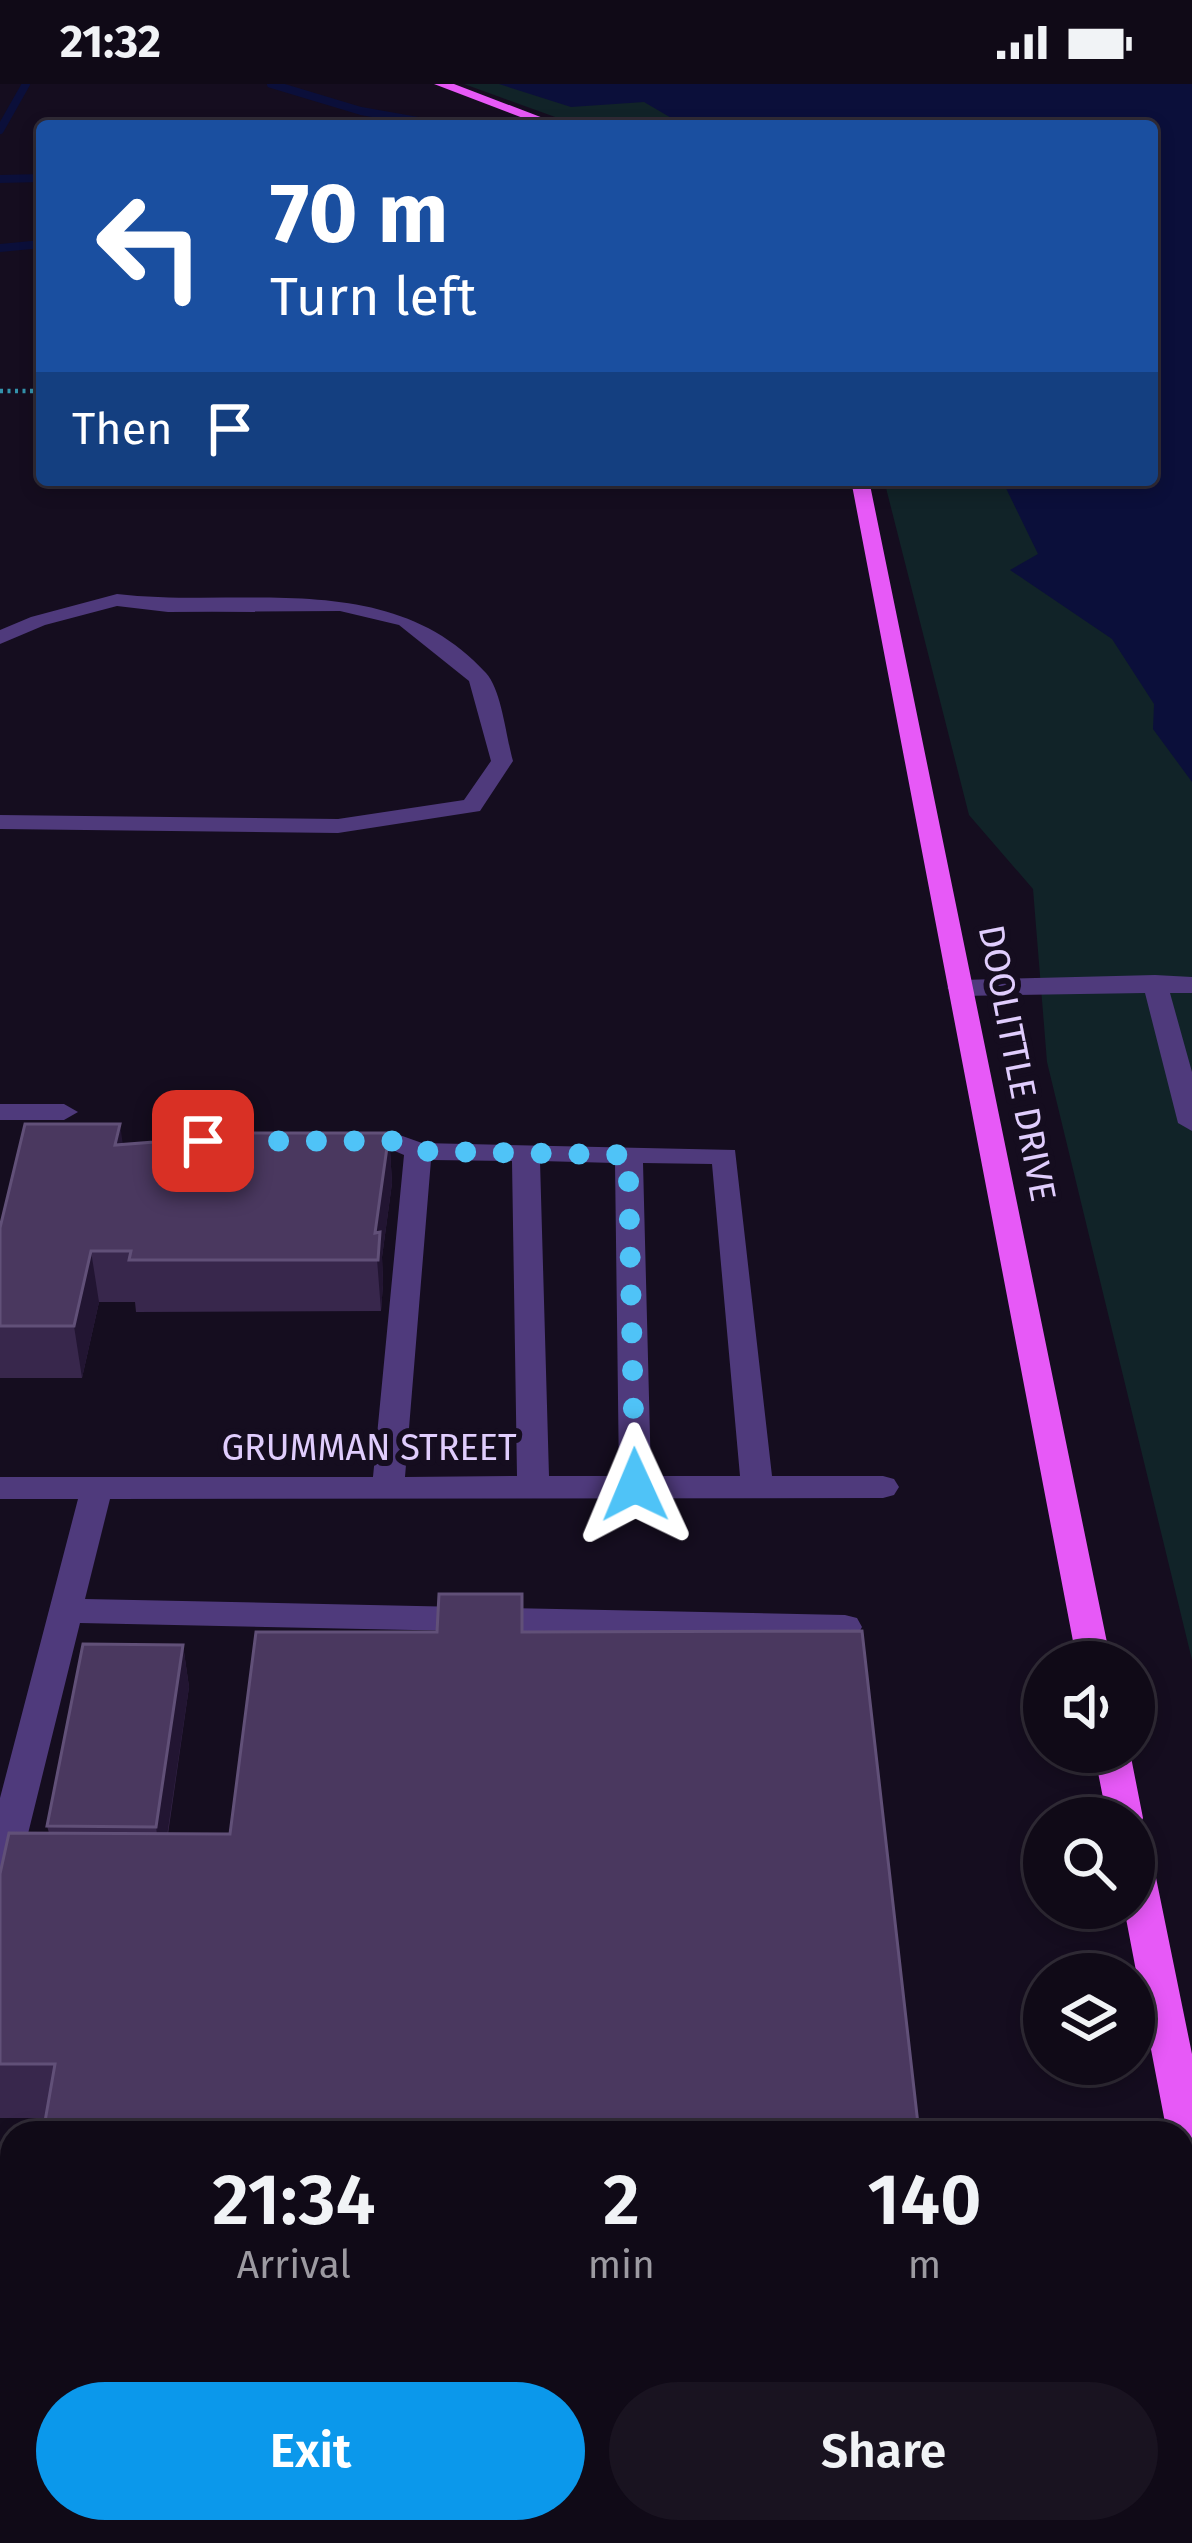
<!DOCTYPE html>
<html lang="en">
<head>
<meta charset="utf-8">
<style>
	body { margin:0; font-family:"Fira Sans",sans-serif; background:#191320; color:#f1f3f6; height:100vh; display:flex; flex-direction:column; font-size:45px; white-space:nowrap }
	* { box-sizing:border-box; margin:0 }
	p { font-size:39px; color:#9c9aa1 }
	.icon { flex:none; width:66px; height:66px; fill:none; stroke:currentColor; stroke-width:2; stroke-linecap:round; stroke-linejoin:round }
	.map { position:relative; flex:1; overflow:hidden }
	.details { position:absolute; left:0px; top:2037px; width:1194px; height:423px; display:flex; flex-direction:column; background:#100a17; border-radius:36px 36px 0 0; box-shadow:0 6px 18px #0003,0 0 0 3px #302b36 }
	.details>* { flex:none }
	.hud { position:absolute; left:36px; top:36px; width:1122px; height:366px; border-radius:12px; box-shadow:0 6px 18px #0003,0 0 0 3px #302b36; background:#1a4fa0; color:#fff; overflow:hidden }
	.fabs { position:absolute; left:1023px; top:1557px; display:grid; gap:24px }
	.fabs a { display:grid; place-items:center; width:132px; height:132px; border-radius:50%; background:#100a17; box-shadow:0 6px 18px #0003,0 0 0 3px #302b36; font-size:60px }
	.pin { position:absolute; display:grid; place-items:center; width:102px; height:102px; color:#fff; margin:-51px; border-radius:24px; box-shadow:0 6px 18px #0006 }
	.me { position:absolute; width:132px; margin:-66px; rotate:359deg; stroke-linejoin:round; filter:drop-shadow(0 0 9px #0008) }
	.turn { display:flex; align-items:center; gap:42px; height:252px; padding:0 36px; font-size:54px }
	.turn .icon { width:156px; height:156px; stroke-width:2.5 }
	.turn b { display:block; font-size:84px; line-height:102px }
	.then { display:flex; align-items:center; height:114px; padding:0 36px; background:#0003; gap:24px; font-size:45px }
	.eta { display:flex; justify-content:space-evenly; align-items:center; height:204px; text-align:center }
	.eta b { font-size:72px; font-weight:600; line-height:84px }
	.button { display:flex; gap:24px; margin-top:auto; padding:24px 36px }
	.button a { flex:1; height:138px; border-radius:72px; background:#0b98eb; color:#fff; font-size:48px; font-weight:600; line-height:138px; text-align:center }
	.button a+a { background:#191320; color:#f1f3f6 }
	.status { display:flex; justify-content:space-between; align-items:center; height:84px; padding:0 60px; background:#100a17; direction:ltr }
	.status svg { height:33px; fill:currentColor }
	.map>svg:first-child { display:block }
	.green { fill:#112328 }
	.water { fill:#0b0f3a }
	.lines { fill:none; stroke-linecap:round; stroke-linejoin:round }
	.stream { stroke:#0b0f3a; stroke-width:8 }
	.path { stroke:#3392ab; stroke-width:4.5; stroke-dasharray:3 4.5; stroke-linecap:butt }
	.minor { fill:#4f3a7c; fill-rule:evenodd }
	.major { fill:#e759f7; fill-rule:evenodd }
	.wall { fill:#38274c }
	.shaded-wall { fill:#221532 }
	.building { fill:#4a385f; stroke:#615078; stroke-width:3 }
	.route { stroke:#4fc3f7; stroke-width:21; stroke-dasharray:0 37.8 }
	.labels { text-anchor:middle; stroke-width:12; stroke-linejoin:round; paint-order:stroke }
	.street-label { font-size:36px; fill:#e0cdfd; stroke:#150d1f }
</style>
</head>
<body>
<div class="status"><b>21:32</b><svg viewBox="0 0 49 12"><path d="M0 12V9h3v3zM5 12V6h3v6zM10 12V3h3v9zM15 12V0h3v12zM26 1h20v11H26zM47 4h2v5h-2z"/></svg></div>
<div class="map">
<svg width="1192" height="2459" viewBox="0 0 1192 2459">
	<rect width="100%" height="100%" fill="#150d1f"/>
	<!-- green -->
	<path class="green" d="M464,0H1192V1576L1047,978L1033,805L969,731L884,396H1152V42H580Z"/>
	<!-- water -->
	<path class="water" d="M499,0H1192V698L1153,645L1154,620L1112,555L1010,486L1038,470L1002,396H1152V42H685L644,18L571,23Z"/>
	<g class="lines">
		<!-- stream -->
		<path class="stream" d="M271,0L361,27L446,42
			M0,46L26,0
			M0,95L42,94
			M0,164L42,160"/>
		<!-- path -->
		<path class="path" d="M0,307H42"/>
		<!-- minor -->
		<path class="minor" d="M117,510C243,525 390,483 486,589C502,607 506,653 513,677L480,727L338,749L0,745V731L338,735L464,716L491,677L469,597L399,541L340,527L168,528L117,522L45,541L0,560V546L31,533Z
			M1155,891L1192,893V909H1170L1192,988V1047L1178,1039L1145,909L960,912L947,904L960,896Z
			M0,1020H64L78,1028L64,1036H0Z
			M348,1049H394L422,1059L735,1066L772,1392H883L894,1395L899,1403L894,1411L883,1414L110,1415L85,1515L845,1531L857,1534L862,1543L857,1552L845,1555L80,1539L23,1770L17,1780L0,1783V1714L78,1415H0V1393H373L404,1071L390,1065L338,1063L334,1057ZM431,1076L512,1077L517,1392L405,1393ZM540,1077L615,1079L619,1392H549ZM643,1079L712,1080L740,1392H651Z"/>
		<!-- major -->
		<path class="major" d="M434,0H454L564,42H544Z
			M851,396H869L1111,1578H1077Z
			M1094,1668H1130L1143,1734L1138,1744L1134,1745V1734H1107Z
			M1134,1764L1147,1769L1153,1779L1192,1970V2089L1182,2085V2049H1167L1124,1824H1134Z"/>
	</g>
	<!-- wall -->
	<path class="wall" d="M389,1049L392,1099L382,1173L383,1200L381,1227L136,1228L135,1218H99L82,1294H0V1144L123,1061Z
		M522,1510L523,1548L46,2034H0V1790L49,1749L47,1742L183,1561L189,1603L168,1750H230L437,1548Z"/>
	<!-- shaded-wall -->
	<path class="shaded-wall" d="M120,1040L127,1090L115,1061Z
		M389,1049L392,1099L382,1173L383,1200L381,1227L375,1149Z
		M91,1167L99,1218L82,1294L74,1242Z
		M183,1561L189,1603L162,1786L156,1743Z"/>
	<!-- building -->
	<path class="building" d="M25,1040H120L115,1061L154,1058L156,1049H389L375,1149L380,1148L378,1176H129L131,1167H91L74,1242H0V1144Z
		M439,1510H522V1548L862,1547L919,2049H43L55,1980H0V1790L9,1749L230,1750L256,1548H437Z
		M83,1560L183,1561L156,1743L47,1742Z
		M12,2227V2448H840L841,2459H0V2295Z"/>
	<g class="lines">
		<!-- route -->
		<path class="route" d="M203,1057H394L418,1067L628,1071L635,1401"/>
	</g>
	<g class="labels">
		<!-- street labels -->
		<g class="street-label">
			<text transform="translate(1018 979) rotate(79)" y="13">DOOLITTLE DRIVE</text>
			<text x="369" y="1376">GRUMMAN STREET</text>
		</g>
	</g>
</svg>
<div class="fabs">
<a><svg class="icon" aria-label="sound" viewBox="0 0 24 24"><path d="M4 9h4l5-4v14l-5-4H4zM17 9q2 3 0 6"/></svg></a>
<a><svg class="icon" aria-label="search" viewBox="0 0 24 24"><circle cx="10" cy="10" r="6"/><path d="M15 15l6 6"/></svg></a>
<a><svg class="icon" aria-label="layers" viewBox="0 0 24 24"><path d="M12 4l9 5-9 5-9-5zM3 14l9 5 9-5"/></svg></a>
</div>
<div class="pin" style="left:203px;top:1057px;background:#d93025"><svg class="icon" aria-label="arrive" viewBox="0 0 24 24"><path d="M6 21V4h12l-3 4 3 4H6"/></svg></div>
<svg class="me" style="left:635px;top:1401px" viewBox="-20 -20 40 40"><path d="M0-17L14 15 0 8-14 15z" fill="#4fc3f7" stroke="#fff" stroke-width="4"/></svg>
<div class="hud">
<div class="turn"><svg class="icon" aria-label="left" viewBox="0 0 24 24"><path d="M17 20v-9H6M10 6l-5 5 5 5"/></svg><div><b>70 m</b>Turn left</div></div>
<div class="then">Then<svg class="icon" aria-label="arrive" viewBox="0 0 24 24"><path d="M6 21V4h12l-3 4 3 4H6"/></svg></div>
</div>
<section class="details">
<div class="eta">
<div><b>21:34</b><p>Arrival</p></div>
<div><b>2</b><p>min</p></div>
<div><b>140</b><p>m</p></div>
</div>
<div class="button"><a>Exit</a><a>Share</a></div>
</section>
</div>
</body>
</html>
